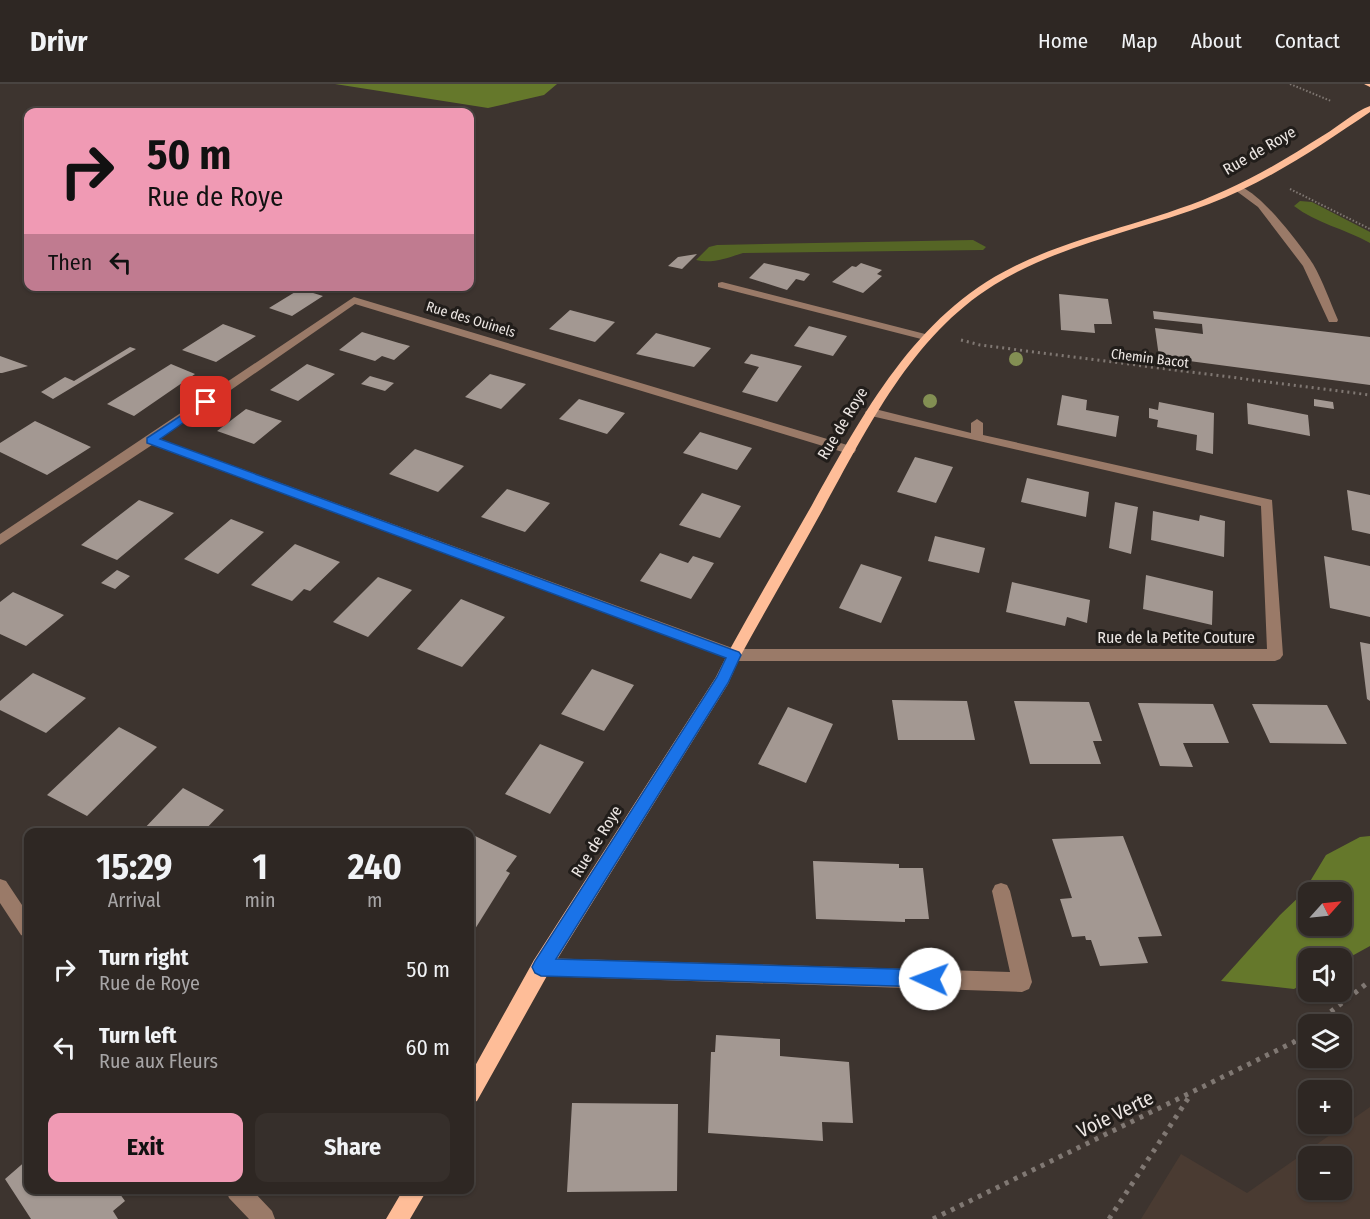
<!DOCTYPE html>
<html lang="en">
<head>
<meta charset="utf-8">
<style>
	body { margin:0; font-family:"Fira Sans Condensed",sans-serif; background:#362f2b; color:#f1f3f6; height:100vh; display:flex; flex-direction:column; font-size:22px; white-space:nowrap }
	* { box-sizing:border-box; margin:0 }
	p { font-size:20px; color:#a7a5a6 }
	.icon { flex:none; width:33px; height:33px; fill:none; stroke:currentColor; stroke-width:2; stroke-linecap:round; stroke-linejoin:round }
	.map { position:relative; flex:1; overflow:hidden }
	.side { position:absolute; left:24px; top:744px; width:450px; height:366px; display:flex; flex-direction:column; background:#2e2723; border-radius:12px; box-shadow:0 2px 4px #0004,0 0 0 2px #494441 }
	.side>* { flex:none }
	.hud { position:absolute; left:24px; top:24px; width:450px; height:183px; border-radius:12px; box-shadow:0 2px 4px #0004,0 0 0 2px #494441; background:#f09ab4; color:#111; overflow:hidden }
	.needle { width:39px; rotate:63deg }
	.buttons { position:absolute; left:1298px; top:798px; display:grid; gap:12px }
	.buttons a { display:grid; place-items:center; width:54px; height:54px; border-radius:12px; background:#2e2723; box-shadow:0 2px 4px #0004,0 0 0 2px #494441; font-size:30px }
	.pin { position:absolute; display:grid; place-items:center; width:51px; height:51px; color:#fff; margin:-26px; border-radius:12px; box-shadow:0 3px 9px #0006 }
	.me { position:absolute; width:66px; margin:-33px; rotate:272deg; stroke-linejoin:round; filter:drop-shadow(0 0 4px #0008) }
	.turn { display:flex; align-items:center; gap:21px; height:126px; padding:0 24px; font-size:27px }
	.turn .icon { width:78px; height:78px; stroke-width:2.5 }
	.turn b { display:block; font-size:42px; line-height:51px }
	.then { display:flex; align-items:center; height:57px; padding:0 24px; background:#0003; gap:12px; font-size:22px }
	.eta { display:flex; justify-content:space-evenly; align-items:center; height:102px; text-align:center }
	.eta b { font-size:36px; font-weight:700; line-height:42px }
	.cta { display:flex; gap:12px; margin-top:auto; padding:12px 24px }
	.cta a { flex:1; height:69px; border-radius:12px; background:#f09ab4; color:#111; font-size:24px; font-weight:700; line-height:69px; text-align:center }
	.cta a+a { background:#362f2b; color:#f1f3f6 }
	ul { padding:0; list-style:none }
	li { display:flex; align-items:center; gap:18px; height:78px; padding:0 24px }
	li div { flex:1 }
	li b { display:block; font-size:22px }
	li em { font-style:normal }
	header { display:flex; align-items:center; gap:36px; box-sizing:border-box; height:84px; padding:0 30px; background:#2e2723; border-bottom:2px solid #494441 }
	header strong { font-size:28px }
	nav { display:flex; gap:33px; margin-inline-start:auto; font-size:21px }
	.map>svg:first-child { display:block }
	.built { fill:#4a3b32; fill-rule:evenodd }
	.green { fill:#556525 }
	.forest { fill:#65782b; fill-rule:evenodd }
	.building { fill:#a39892 }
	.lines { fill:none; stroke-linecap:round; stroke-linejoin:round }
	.path-far2 { stroke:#807873; stroke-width:2; stroke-dasharray:1.5 2; stroke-linecap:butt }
	.path-far1 { stroke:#807873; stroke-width:3; stroke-dasharray:2 4; stroke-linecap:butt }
	.path { stroke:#807873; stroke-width:5; stroke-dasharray:4 6; stroke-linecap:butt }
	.minor { fill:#9a7a68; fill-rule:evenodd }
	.major { fill:#febd98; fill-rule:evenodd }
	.tree { fill:#838f53 }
	.route { fill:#1a73e8; stroke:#114b97; stroke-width:1.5 }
	.labels { text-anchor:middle; stroke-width:6; stroke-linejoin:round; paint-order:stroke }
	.far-street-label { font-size:14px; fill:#ece6e3; stroke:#211d1a }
	.street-label { font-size:16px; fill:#ece6e3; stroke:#211d1a }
	.near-street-label { font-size:20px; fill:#ece6e3; stroke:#211d1a }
</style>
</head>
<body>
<header>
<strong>Drivr</strong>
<nav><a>Home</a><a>Map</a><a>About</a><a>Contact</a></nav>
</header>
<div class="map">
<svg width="1370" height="1135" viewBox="0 0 1370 1135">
	<rect width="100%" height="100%" fill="#3d342f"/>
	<!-- built -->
	<path class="built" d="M1370,1023V1135H1141L1181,1070L1247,1109ZM1308,1072H1341V1106H1308Z"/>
	<!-- green -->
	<path class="green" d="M1300,117L1312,118L1370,148V159C1345,145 1316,139 1294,122Z
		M973,156L986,163L983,166L743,169C727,174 712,180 696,176L709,163L717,161Z"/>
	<!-- forest -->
	<path class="forest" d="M335,0H557L544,11L488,24Z
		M1370,752V862L1341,878V874H1308V897L1294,905L1221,897L1280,831L1303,809L1326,771L1360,753ZM1308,808H1341V842H1308Z"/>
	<!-- building -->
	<path class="building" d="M697,170L682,185L668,182L678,173Z
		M764,179L803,188L810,190L804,197L796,195L787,206L749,194Z
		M861,179L882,186L877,190L882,192L863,209L832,198L852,182L856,183Z
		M300,205L323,212L292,232L269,224Z
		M1059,210L1108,215L1112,240H1094L1095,249L1061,246Z
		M570,226L615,238L595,258L549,245Z
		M1153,227L1370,253V301L1159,273L1155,244L1203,250L1202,240L1154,235Z
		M223,240L256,252L216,278L182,266Z
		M809,242L847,252L833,272L794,262Z
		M362,248L399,259L410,262L394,276L382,272L375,277L339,266Z
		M656,249L711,264L694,283L636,270Z
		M130,263L136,265L53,315L41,308L65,293L74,297Z
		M751,270L802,282L777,318L742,308L759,283L744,279Z
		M0,272L28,282L2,289H0Z
		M171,280L195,290L134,332L107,320Z
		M307,280L335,290L298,317L270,306Z
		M490,290L526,300L501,325L465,313Z
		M370,292L394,299L385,307L361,300Z
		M1062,311L1087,316L1086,326L1119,332L1116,353L1057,341Z
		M579,315L625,329L607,350L559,335Z
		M1314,315L1333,318L1334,325L1314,322Z
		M1159,318L1214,329L1213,370L1196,366L1197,351L1157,343L1158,336L1149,334V324L1158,326Z
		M1247,319L1308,331L1310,352L1248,340Z
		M246,325L282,337L254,360L217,347Z
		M35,337L91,363L47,391L0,368V359Z
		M700,348L752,364L737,386L683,369Z
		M415,365L464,382L438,408L389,390Z
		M915,373L953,383L936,419L897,408Z
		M1027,394L1089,408L1086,433L1021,418Z
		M507,405L550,419L525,448L481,433Z
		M1347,406L1370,411V450L1352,446Z
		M702,409L741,422L720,454L679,441Z
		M139,416L174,429L117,476L81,461Z
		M1115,418L1138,423L1131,470L1109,464Z
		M1153,427L1199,437L1200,431L1225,437L1224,473L1151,456Z
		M231,435L264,448L218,490L184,475Z
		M935,452L985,464L979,489L928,477Z
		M295,460L340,478L310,507L304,505L292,517L251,501Z
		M660,469L688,479L693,472L714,479L691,515L640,497Z
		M1324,472L1370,482V533L1330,524Z
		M861,480L902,493L881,539L839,524Z
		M117,486L130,492L115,505L101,499Z
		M1146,491L1213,507L1212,541L1143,525Z
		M378,493L412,506L368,553L333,538Z
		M1012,498L1090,516L1087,539L1067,533L1065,542L1006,528Z
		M13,508L64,531L26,562L0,550V518Z
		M461,515L505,533L462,583L417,565Z
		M1360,558L1370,560V617L1367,615Z
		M592,585L634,601L604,647L561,630Z
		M33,589L86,614L46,649L0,626V617Z
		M892,616L967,617L975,656H898Z
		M1014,617L1089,618L1102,657H1093L1101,680H1030Z
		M1138,619L1213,620L1229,659H1183L1193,683L1160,682Z
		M1252,620L1327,621L1347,660L1270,659Z
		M788,623L833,640L806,699L758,680Z
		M119,643L157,663L87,732L47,711Z
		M540,660L584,678L550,730L505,710Z
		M183,704L224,726L203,748H141Z
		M473,751L517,772L506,787L510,789L470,853V756Z
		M1123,752L1162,852L1138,853L1148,879L1100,882L1091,856H1086L1085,852L1072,853L1060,815L1072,814L1052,755Z
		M813,777L899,780V784H923L929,835H905V838L816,835Z
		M716,951L780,955V972L849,978L853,1039L822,1038L823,1057L708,1049L711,968H715Z
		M572,1019L678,1020L677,1107L567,1108Z
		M28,1075V1106H117L125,1117L113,1127L118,1135H31L5,1095Z"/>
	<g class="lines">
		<!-- path-far2 -->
		<path class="path-far2" d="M1290,0L1331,17
			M1290,105L1370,145"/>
		<!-- path-far1 -->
		<path class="path-far1" d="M961,256L980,261L1370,311"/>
		<!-- path -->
		<path class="path" d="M1315,940L1370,897
			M933,1135L1294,958L1308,946
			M1109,1135L1191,1010"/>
		<!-- minor -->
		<path class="minor" d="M1235,102C1255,100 1302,163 1313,180C1323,197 1330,218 1338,236L1337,238H1329L1328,236L1303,182L1258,123L1235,106Z
			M722,198L929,251L930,253L925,256L718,203V199Z
			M354,213L854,363L856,366L854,369H846L355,220L160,355L735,565H1267L1261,422L867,331L865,328L871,324L971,349V339L977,335L983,339V351L1272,416L1283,571L1280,575L1275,577H734L152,361L0,461V450Z
			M0,795L6,797L28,830V854L21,851L0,819Z
			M1001,799L1007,801L1010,807L1032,898L1029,905L1022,908L541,892L534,890L531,883L534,876L541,874L1010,888L992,807L995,801Z
			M226,1106H252L272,1127L275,1135H249L229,1114Z"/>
		<!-- major -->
		<path class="major" d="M1364,0H1370V3Z
			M1370,22V28C1320,62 1267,98 1209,120C1138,147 1060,160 994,201C912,252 868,343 823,425C796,474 768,522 741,571L728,600L548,890L477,1017L470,1020V991L534,876L716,593L729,567C756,518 784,470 812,421C863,330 915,231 1013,183C1081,149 1157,138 1226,106C1260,91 1292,71 1324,51C1339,42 1354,28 1370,22Z
			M403,1106H427L410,1135H386Z"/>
	</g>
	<!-- trees -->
	<g class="tree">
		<circle cx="1016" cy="275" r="7"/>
		<circle cx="930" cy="317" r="7"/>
	</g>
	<!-- route -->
	<path class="route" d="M206,315L210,316V320L160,355L739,568L741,571L728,599L556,875L930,886L936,889L939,895L936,901L930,903L541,892L535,889L532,883L535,877L717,593L726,574L147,359V354Z"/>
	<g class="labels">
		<!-- far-street labels -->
		<g class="far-street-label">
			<text transform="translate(471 235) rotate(17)" y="5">Rue des Ouinels</text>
			<text transform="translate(1150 274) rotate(7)" y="5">Chemin Bacot</text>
		</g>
		<!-- street labels -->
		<g class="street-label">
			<text transform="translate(1259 66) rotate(-30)" y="6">Rue de Roye</text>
			<text transform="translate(842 339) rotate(-59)" y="6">Rue de Roye</text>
			<text x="1176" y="559">Rue de la Petite Couture</text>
			<text transform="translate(596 757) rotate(-58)" y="6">Rue de Roye</text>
		</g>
		<!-- near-street labels -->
		<g class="near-street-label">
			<text transform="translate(1115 1030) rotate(-26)" y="7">Voie Verte</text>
		</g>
	</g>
</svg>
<div class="buttons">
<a><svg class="needle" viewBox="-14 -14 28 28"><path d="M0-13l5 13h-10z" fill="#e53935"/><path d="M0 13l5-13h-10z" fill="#a7a5a6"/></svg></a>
<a><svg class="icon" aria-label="sound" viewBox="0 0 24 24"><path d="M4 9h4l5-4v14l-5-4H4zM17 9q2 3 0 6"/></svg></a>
<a><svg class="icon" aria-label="layers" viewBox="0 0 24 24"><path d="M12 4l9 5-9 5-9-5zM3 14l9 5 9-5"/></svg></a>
<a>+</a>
<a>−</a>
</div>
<div class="pin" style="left:206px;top:318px;background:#d93025"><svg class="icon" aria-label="arrive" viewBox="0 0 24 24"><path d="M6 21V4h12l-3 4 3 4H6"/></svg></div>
<svg class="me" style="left:930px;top:895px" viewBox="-20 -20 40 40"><circle r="19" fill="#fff"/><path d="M0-13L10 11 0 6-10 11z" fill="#1a73e8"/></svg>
<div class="hud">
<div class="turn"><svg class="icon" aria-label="right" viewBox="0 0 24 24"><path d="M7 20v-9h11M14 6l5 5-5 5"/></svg><div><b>50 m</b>Rue de Roye</div></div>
<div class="then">Then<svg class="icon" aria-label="left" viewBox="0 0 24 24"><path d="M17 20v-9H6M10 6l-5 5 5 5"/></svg></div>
</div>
<section class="side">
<div class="eta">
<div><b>15:29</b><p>Arrival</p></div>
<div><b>1</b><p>min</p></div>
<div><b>240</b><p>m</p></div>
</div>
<ul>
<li><svg class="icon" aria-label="right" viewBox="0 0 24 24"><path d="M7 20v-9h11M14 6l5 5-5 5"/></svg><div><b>Turn right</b><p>Rue de Roye</p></div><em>50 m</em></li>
<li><svg class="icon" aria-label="left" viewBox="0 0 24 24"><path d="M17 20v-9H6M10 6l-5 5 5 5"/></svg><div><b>Turn left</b><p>Rue aux Fleurs</p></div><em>60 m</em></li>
</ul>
<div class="cta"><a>Exit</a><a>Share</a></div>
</section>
</div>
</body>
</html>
